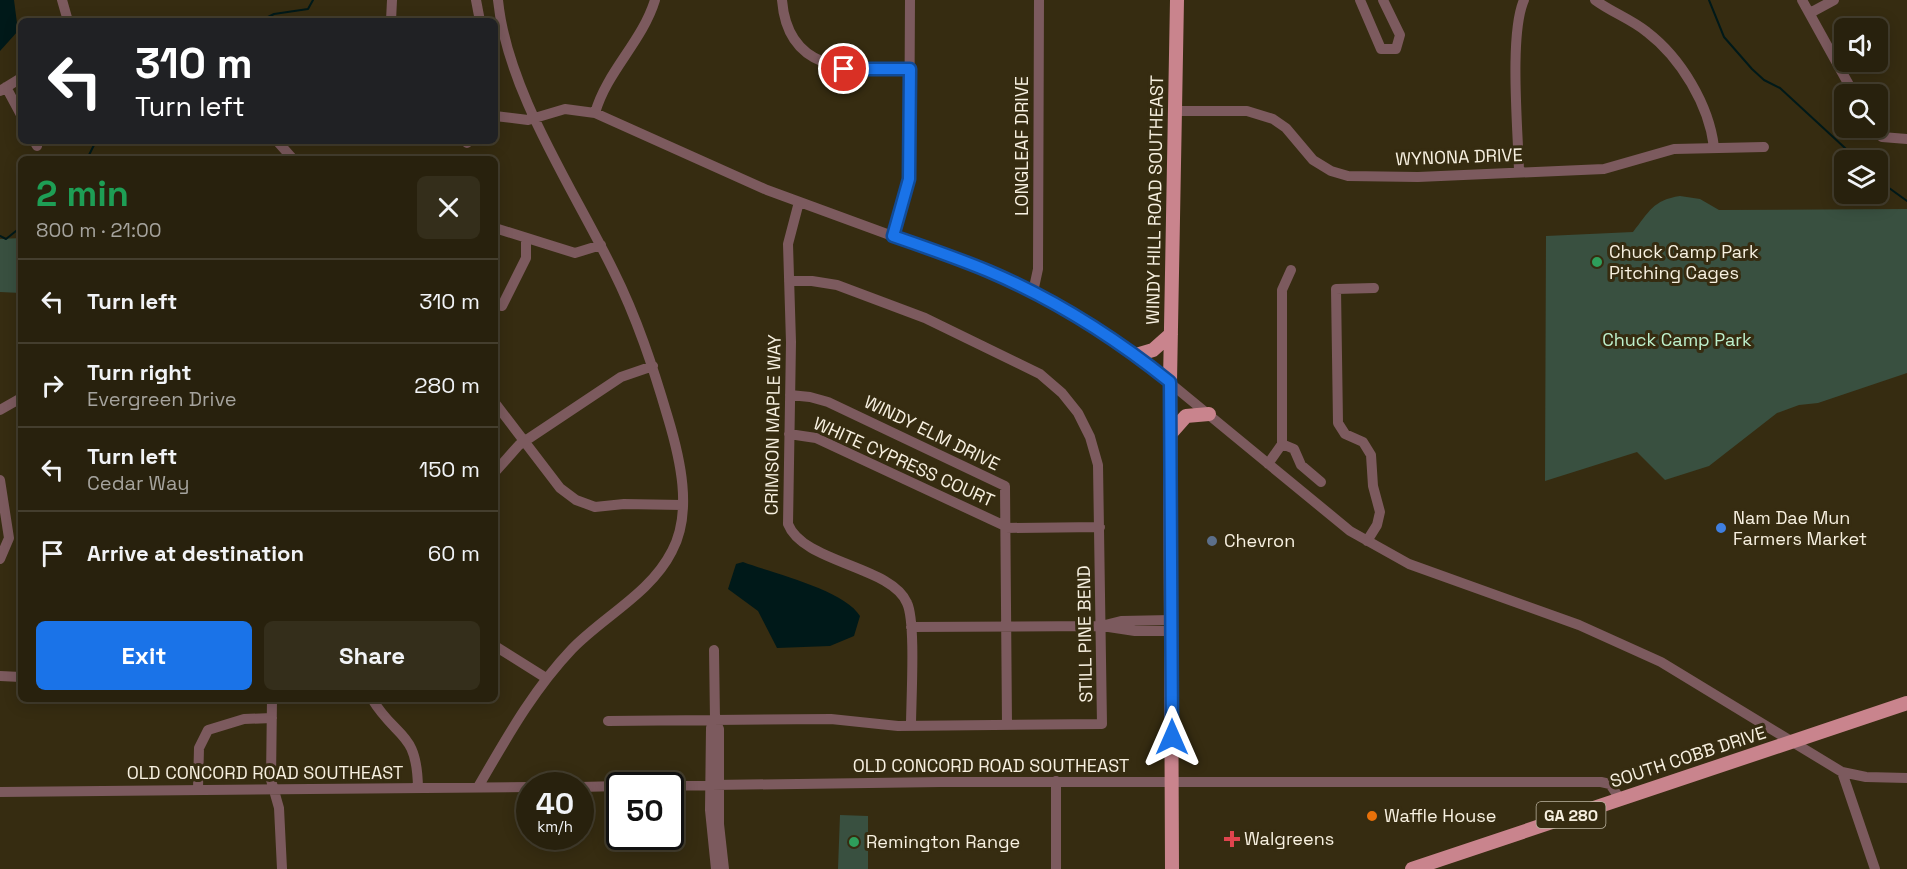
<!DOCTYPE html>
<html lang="en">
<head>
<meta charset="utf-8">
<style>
	body { margin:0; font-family:"Space Grotesk",sans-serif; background:#342e1b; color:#f1f3f6; height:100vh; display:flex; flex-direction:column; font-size:22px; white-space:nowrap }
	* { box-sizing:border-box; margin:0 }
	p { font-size:20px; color:#a5a39d }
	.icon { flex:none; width:33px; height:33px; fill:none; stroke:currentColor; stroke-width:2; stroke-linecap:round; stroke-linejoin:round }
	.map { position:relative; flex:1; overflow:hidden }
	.sheet { position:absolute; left:18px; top:156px; width:480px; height:546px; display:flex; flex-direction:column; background:#28210d; border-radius:9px; box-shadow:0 3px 15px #0003,0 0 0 2px #443e2e }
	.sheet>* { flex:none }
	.top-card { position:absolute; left:18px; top:18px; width:480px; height:126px; border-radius:9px; box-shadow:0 3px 15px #0003,0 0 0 2px #443e2e; background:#202124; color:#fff; overflow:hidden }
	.fabs { position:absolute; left:1834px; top:18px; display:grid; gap:12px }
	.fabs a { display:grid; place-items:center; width:54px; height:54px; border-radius:9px; background:#28210d; box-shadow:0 3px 15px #0003,0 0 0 2px #443e2e; font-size:30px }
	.speed { position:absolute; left:516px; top:772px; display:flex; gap:12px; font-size:30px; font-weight:700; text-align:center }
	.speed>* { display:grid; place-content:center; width:78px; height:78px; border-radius:50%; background:#28210d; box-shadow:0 3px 15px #0003,0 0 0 2px #443e2e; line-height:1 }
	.speed small { font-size:15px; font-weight:400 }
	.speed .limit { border:3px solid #111; border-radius:9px; background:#fff; color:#111 }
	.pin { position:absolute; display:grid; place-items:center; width:51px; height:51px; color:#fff; margin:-26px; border:3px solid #fff; border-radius:50%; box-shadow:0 2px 6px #0007 }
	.me { position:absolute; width:66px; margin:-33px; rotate:0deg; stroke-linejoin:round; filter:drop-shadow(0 0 4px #0008) }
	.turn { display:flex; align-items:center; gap:21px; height:126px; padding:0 18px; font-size:27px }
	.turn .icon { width:78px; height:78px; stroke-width:2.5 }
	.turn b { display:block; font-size:42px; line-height:51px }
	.round { display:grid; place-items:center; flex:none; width:63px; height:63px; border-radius:9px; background:#342e1b }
	.head { display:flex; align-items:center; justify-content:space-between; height:102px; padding:0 18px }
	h1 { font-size:36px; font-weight:700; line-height:45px; color:#1e9e55 }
	.button { display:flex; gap:12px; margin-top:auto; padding:12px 18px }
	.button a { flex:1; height:69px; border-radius:9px; background:#1a73e8; color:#fff; font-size:24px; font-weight:700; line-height:69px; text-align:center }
	.button a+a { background:#342e1b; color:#f1f3f6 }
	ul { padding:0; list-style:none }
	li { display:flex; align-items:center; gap:18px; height:84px; padding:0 18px; border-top:2px solid #443e2e }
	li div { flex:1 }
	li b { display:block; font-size:22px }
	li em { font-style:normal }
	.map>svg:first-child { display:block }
	.green { fill:#395040 }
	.water { fill:#001919 }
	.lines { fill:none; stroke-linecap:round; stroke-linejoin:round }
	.stream { stroke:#001919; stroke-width:2 }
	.minor { stroke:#7c5a5e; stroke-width:10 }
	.major { stroke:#c9848d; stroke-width:14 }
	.route-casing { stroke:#114b97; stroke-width:15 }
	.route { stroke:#1a73e8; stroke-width:10 }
	.leisure-dot { fill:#2e9e5b; stroke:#362c11; stroke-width:2 }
	.shop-dot { fill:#3f7fe0; stroke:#362c11; stroke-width:2 }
	.service-dot { fill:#5c6f8a; stroke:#362c11; stroke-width:2 }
	.food-dot { fill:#e8710a; stroke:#362c11; stroke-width:2 }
	.health-dot { fill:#e0444e; stroke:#362c11; stroke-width:2 }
	.labels { text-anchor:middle; stroke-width:6; stroke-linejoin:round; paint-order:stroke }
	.shield { fill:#362c11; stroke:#bdb5a2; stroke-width:1.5 }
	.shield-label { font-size:16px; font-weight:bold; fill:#f7f0e0 }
	.street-label { font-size:18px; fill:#f7f0e0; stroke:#362c11 }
	.poi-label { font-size:18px; fill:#f7f0e0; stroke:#362c11; text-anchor:start }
	.park-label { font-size:18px; fill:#bef1cd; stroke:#362c11 }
</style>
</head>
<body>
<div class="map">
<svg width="1907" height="869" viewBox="0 0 1907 869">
	<rect width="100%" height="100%" fill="#362c11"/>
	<!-- green -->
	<path class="green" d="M1680,196L1700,199L1719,210L1907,209V373L1818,403L1799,405L1777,413L1709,466L1665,480L1637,452L1545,481L1546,236L1633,232C1649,212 1653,200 1680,196Z
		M21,238V293L0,292V239Z
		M840,815L868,816V869H838Z"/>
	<!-- water -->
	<path class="water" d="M0,0H14L18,31L0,51Z
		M743,562C772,573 845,590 860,616L854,636L830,646L777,648L758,611L728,589L736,564Z"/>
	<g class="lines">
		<!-- stream -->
		<path class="stream" d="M1709,0L1724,37L1752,69L1764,80L1780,88L1858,160
			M260,21L274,14L308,9L313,0
			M87,159L96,141
			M1878,180L1907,201
			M0,236L6,239L21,227"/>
		<!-- minor -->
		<path class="minor" d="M62,0L68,21
			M476,0L480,21
			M782,0C788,75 852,70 910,69
			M1360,0L1381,49H1396L1400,35L1383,0
			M1595,0C1611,12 1631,19 1647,32C1681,58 1709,105 1714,147
			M1802,0L1854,94
			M1810,13L1834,0
			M391,21L392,0
			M6,87L21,115
			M0,91L21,78
			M1175,111H1247L1273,119L1286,128L1313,160L1331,171L1348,176L1418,177L1604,169L1674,149L1764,147
			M595,113C607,71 642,42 655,0
			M495,116L528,120L565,109L595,113L767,190L988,271L1084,320L1136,355L1350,531L1409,564L1579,625L1661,662L1842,772L1866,777L1907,778
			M1873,128L1882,137L1907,139
			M34,141L37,146
			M277,141L293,159
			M467,143L469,141
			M1519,171C1518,130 1509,34 1524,0
			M799,202L788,244L791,342L788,524C803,563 892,566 907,603C916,622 911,700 911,726
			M495,228L575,253L601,245
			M893,236L909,179L910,0
			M1033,292L1038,269L1039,0
			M502,306L526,258V238
			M790,395L810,397L828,402L1005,486L1007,725
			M495,403L560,488L576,500L595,507L624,504L682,505
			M0,410L21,398
			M789,434L816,438L1005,526
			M1282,444L1294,449L1301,465L1321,482
			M1268,464L1282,444V290L1291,270
			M495,472L519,445L621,377L653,366
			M0,480L9,538L0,559
			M1005,528L1100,527
			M1367,541L1377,525L1380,512L1373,486L1371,455L1363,442L1345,434L1338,423L1336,289L1374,288
			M1105,625L1121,621L1171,620
			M911,627L1102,626L1135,631H1171
			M495,646L546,678
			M714,650L715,720L711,728L710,810L716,869
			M0,676L21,677
			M272,699L271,780L279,808L282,869
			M372,699C397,740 417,730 418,788
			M715,720L719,729V824L724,869
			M608,721L831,719L898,726L1102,724L1098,465L1090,437L1078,413L1062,393L1040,374L925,318L837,285L812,281H789
			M1842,772L1875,869
			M642,786L941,782H1601L1610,784L1620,799
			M478,787C506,739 533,690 572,649C604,616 651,593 672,551C693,512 680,458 668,418C653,367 637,318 613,270C573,188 507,91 498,0
			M580,787L620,786
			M198,789L199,748L208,730L244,719L272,718
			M0,792L530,787
			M1056,869V781"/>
		<!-- major -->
		<path class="major" d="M1136,355L1153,350L1171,334
			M1171,433L1186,416L1209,414
			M1172,869L1170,382L1177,0
			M1412,869L1907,703"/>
	</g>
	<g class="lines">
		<defs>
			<path id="route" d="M844,69H910L909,179L893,236C925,247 957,258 988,271C1054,299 1114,337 1170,382L1172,737"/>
		</defs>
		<!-- route casing -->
		<use href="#route" class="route-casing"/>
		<!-- route -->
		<use href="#route" class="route"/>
	</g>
	<!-- markers -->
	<g class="leisure-dot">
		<circle cx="1597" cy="262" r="6"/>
		<circle cx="854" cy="842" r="6"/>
	</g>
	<circle class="shop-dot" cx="1721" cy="528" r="6"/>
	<circle class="service-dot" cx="1212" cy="541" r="6"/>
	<circle class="food-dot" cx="1372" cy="816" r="6"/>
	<path class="health-dot" d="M1229 830h6v6h6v6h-6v6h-6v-6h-6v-6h6z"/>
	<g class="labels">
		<!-- shield labels -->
		<rect class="shield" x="1536.5" y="802" width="69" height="26" rx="4.5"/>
		<g class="shield-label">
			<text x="1571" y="821">GA 280</text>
		</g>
		<!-- street labels -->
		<g class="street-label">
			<text transform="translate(1022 146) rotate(-90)" y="6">LONGLEAF DRIVE</text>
			<text transform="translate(1459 157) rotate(-2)" y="6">WYNONA DRIVE</text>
			<text transform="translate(1155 200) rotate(-89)" y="6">WINDY HILL ROAD SOUTHEAST</text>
			<text transform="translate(773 425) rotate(-89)" y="6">CRIMSON MAPLE WAY</text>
			<text transform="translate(932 433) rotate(26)" y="6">WINDY ELM DRIVE</text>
			<text transform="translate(904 462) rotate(24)" y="6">WHITE CYPRESS COURT</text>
			<text transform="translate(1085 634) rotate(-91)" y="6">STILL PINE BEND</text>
			<text transform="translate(1688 757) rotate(-18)" y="6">SOUTH COBB DRIVE</text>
			<text x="991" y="772">OLD CONCORD ROAD SOUTHEAST</text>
			<text x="265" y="779">OLD CONCORD ROAD SOUTHEAST</text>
		</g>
		<!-- poi labels -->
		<g class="poi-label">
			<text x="1609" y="258">Chuck Camp Park<tspan x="1609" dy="21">Pitching Cages</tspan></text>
			<text x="1733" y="524">Nam Dae Mun<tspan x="1733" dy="21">Farmers Market</tspan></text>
			<text x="1224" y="547">Chevron</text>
			<text x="1384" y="822">Waffle House</text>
			<text x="1244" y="845">Walgreens</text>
			<text x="866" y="848">Remington Range</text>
		</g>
		<!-- park labels -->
		<g class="park-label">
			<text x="1677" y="346">Chuck Camp Park</text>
		</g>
	</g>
</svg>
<div class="fabs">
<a><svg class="icon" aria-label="sound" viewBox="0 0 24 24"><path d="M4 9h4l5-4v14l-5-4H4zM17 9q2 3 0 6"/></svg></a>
<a><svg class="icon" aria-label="search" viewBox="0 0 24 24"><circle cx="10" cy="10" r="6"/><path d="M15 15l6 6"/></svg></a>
<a><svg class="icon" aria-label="layers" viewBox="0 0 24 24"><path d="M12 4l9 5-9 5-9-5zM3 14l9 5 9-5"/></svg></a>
</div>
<div class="speed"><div>40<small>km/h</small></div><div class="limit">50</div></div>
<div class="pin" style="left:844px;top:69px;background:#d93025"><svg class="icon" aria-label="arrive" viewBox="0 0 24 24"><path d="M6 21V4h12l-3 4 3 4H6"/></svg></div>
<svg class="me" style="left:1172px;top:737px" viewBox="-20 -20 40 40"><path d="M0-17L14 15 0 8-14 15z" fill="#1a73e8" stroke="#fff" stroke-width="4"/></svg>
<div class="top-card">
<div class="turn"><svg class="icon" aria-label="left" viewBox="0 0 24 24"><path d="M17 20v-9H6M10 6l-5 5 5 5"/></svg><div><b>310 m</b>Turn left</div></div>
</div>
<section class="sheet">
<div class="head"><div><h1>2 min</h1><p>800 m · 21:00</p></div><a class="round"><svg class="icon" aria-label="close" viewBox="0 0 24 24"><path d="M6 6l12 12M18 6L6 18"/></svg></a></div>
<ul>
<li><svg class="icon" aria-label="left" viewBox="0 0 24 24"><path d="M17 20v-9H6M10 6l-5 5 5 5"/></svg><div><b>Turn left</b></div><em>310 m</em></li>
<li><svg class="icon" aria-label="right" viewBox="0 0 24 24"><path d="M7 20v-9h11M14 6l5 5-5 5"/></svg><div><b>Turn right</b><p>Evergreen Drive</p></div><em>280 m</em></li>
<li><svg class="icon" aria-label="left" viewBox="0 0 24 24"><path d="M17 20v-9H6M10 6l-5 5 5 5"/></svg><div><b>Turn left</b><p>Cedar Way</p></div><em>150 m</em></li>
<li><svg class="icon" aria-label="arrive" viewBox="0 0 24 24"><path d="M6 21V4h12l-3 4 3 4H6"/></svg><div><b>Arrive at destination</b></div><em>60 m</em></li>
</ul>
<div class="button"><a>Exit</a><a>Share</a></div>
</section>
</div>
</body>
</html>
